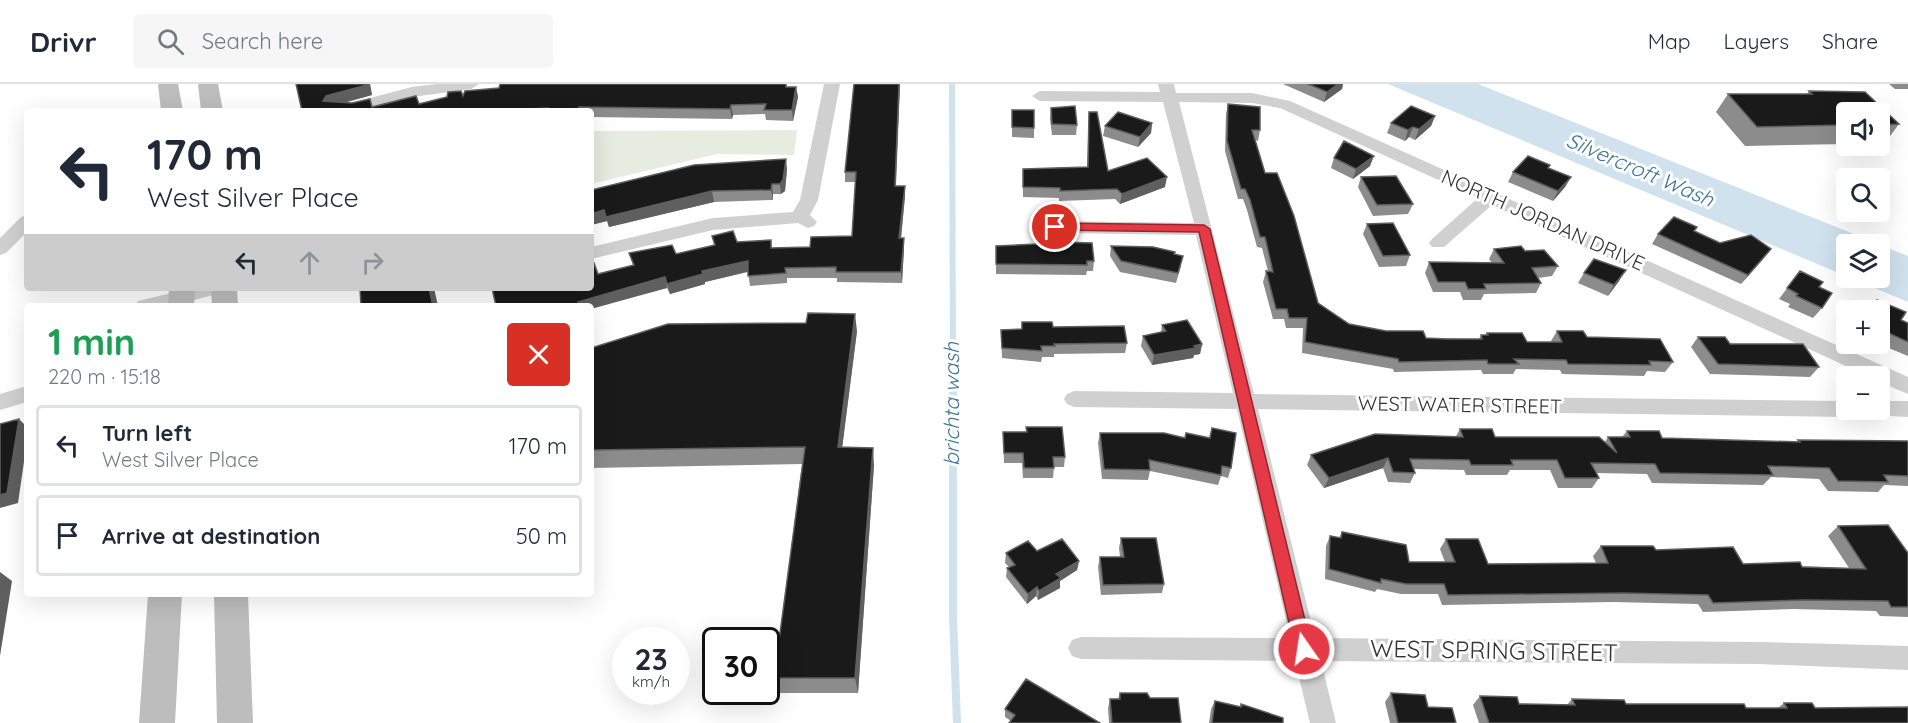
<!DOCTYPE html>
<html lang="en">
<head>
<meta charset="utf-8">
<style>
	body { margin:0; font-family:Quicksand,sans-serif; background:#f6f6f7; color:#1f2937; height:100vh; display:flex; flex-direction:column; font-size:22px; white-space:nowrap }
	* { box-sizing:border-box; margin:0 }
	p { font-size:20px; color:#747a83 }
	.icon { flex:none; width:33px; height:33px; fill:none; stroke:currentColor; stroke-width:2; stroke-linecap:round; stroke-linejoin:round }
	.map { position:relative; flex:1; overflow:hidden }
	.details { position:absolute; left:24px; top:219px; width:570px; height:294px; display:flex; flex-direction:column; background:#fff; border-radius:6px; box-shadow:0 6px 24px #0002 }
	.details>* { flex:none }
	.hud { position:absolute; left:24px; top:24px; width:570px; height:183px; border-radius:6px; box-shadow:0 6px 24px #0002; background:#fff; color:#1f2937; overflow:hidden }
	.buttons { position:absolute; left:1836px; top:18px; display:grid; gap:12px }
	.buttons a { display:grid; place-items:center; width:54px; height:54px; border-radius:6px; background:#fff; box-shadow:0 6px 24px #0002; font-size:30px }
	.speed { position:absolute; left:612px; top:543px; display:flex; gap:12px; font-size:30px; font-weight:700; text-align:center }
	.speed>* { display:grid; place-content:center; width:78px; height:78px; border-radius:50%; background:#fff; box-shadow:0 6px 24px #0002; line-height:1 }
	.speed small { font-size:15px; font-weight:400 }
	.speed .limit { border:3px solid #111; border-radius:9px; background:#fff; color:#111 }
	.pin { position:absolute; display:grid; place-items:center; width:51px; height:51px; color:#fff; margin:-26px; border:3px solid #fff; border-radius:50%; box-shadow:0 2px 6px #0007 }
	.me { position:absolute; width:66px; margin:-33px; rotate:347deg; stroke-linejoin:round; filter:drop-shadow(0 0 4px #0008) }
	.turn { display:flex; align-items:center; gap:21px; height:126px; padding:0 24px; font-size:27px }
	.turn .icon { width:78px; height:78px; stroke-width:2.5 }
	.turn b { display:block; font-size:42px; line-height:51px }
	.lanes { display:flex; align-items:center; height:57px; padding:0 24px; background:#0003; justify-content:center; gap:30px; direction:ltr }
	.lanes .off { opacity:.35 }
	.round { display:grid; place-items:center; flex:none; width:63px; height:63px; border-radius:6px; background:#f6f6f7 }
	.headline { display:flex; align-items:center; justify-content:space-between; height:102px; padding:0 24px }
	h1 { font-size:36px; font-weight:700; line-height:45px; color:#1e9e55 }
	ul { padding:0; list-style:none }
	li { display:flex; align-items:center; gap:18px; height:81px; margin:0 12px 9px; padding:0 12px; border:3px solid #e0e1e3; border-radius:6px }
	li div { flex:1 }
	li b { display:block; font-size:22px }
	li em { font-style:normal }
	header { display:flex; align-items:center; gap:36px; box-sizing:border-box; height:84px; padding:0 30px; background:#fff; border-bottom:2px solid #e0e1e3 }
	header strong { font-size:28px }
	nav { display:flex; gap:33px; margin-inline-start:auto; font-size:21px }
	.search { width:420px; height:54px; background:#f6f6f7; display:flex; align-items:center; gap:15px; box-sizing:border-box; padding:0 21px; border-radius:6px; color:#747a83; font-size:22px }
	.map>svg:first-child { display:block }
	.green { fill:#e6ecdf }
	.water { fill:#cfe2ee }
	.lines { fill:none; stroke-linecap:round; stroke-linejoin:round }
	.stream-far1 { stroke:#cfe2ee; stroke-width:6 }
	.stream { stroke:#cfe2ee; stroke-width:8 }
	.street { fill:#d0d0d0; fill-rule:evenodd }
	.secondary { fill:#bdbdbd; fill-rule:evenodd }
	.wall { fill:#8c8c8c }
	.shaded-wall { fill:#5f5f5f }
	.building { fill:#1a1a1a; stroke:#5f5f5f; stroke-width:1.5 }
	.route { fill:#e63946; stroke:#96252e; stroke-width:1.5 }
	.labels { text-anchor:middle; stroke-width:6; stroke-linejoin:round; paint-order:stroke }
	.street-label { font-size:20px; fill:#333; stroke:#fff }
	.water-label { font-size:21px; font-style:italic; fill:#3f7597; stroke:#fff }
	.near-street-label { font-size:24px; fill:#333; stroke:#fff }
</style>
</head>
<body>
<header>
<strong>Drivr</strong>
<div class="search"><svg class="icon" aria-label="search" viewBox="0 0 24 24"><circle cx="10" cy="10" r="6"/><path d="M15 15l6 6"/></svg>Search here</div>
<nav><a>Map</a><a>Layers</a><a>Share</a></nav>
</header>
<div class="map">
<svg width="1908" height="639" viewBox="0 0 1908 639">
	<rect width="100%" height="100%" fill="#fff"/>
	<!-- green -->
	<path class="green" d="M797,46L794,71L717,70L591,100V47Z"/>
	<!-- water -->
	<path class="water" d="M1388,0H1478L1879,160H1846V192Z
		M1880,161L1908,172V218L1851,194H1880Z"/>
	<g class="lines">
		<!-- stream-far1 -->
		<path class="stream-far1" d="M952,0L953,276"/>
		<!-- stream -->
		<path class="stream" d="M953,275V532L957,639"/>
		<!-- street -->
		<path class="street" d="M437,0H479L471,5L412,13L357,27H330L332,24L412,3Z
			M824,0H840L818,116L810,131L817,138L814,142L808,144L798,139L713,146L591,175V163L713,134L793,128L800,116Z
			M1158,0H1174L1176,9H1252L1290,17L1908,293V310L1880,298V292H1868L1492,121L1444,163H1432L1429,159L1432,155L1478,114L1280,24L1252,19L1179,18L1254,310L1846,317V326H1856L1853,331L1846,333L1258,325L1315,554L1758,558L1908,562V586L1758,580L1321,577L1336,639H1310L1295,577L1081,575L1072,572L1068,564L1072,556L1081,553L1290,554L1237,325L1074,323L1067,320L1064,315L1067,310L1074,307L1233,309L1196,151L1055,149L1046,143L1055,137L1194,139L1163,18L1040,17L1032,12L1040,7L1160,8Z
			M27,131V148L6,169L0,171V154L21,133Z
			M192,204H227L225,208L171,222H135L138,217Z
			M27,302V318L0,326V310Z
			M1880,317H1908V333L1873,331L1870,326H1880Z"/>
		<!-- secondary -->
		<path class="secondary" d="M158,0H178L183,27H161Z
			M198,0H218L223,27H201Z
			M169,204H195L194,222H168Z
			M211,204H237L238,222H212Z
			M148,510H182L175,639H139Z
			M214,510H248L253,639H217Z"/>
	</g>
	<!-- wall -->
	<path class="wall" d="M296,0H372H370L372,11L344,19L374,22L420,19L463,12L787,3H796L798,13L793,37L766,36L765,30L733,31L732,35L591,33V27H302Z
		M900,0L896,102L905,112L901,154L904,164L902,199L837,198V194H787V199L750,202L748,188L705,198V200L670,210L667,204L591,222H496L598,190L633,181L629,169L676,170L714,161L712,152L737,158L771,156L772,164L810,163L852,152L855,98H845V88Z
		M1283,0H1343L1342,5L1324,18Z
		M1889,0H1908V5H1895Z
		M1809,7L1865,8L1899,40L1885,59H1880V28H1846V60L1745,62L1716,28L1728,10H1807Z
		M1228,20L1260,46L1258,57L1255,56L1265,89L1318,219L1349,240L1426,254L1479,255L1481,251H1485L1487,249L1527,258H1552L1551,257L1557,247L1587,253L1673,278L1665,288L1647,287L1644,292L1562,290L1560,286L1516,285L1513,290H1483L1481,286L1394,288L1393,285L1302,269L1303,244H1286L1284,235H1273L1263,198L1266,187H1268L1262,164L1257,163L1247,126L1243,115H1238L1225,67L1226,30Z
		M1051,24L1077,41L1076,51H1052L1050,35Z
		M1012,26L1034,44V54L1012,53Z
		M1089,28L1108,87L1165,103L1120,120L1115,115L1059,117V114L1023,113V85L1087,83Z
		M1435,32L1431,42L1415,56L1409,53L1405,57L1387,49L1391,39Z
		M1152,39L1151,49L1138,63L1103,52L1105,42Z
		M1334,74L1370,82L1353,95L1331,84Z
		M1550,81L1549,84L1571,93L1565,103L1553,117L1508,98L1513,88Z
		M787,85L785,107L781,110H773V116L714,118L609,143L607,137L591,141V106Z
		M1361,93L1413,120L1408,130L1373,132L1358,103Z
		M1367,140L1410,171L1406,182L1379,183L1363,150Z
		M1695,147L1720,159L1763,175L1741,200L1652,160L1658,150Z
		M1035,149L1057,158L1094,177L1093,187H1087L1086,191L996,190V162L1035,160Z
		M1111,162L1174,170L1181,182L1176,199L1120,188L1110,172Z
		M1494,165L1525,167L1558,182L1552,192L1538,194L1541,199L1536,209L1484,210L1481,216H1463L1460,208H1433L1425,189L1429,178L1492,179L1489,175Z
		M1800,187L1819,203L1822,224L1813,234L1788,223L1790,220L1779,215Z
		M1584,189L1619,197L1608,212L1578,199Z
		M1877,216L1901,236L1908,239V272L1879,260L1880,226H1868Z
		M1022,238L1053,243L1127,259L1125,269L1054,270V273H1042L1041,278L1002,274L1001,246L1021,245Z
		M806,239L857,247L842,363L874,381L858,609H778L774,594L802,380L591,384V264Z
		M1162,241L1202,260L1200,270L1194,271L1193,274L1152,281L1141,262L1143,252L1161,248Z
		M1698,253L1730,260L1819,283L1810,293L1710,290L1691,263Z
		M1026,343L1065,373L1064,383H1054L1053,394H1023L1022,379H1004L1003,348H1026Z
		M1212,344L1231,384L1228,394L1221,392L1218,401L1150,387L1148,396L1102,395L1098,359L1100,349L1185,353L1186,349L1209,354Z
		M1460,345L1495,353L1605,358L1608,353H1622L1627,347L1662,354L1796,358L1798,356L1908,357V402L1884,401L1878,408L1828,407L1819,395L1771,393L1763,401L1652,399L1647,390L1596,389L1599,394L1592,404H1558L1550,386H1510L1507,391H1466L1464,386L1414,385L1415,389L1410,399L1388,398L1383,384L1324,404L1307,381L1311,371L1456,352Z
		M1838,442L1908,469V533L1880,532L1876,527L1793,525L1703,528L1698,520L1614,518L1442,521L1438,510H1401L1377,505L1375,508L1325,495L1326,462L1330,452L1339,454L1342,448L1409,478H1445L1440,465L1446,455L1488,480L1596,479L1593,472L1601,462L1656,466L1743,480L1849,484L1828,452Z
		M1121,454L1164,500L1162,509L1101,511L1098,483L1100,473H1120L1119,464Z
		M1037,467L1079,477L1077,486L1060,497V504L1038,516L1036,512L1027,520L1006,493L1007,484L1009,483L1005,479L1006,469Z
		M1120,609L1150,614L1181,639H1109L1108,624L1110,615H1118Z
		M1391,609L1428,623L1456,639H1390L1385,618Z
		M1480,612L1519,620L1567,621L1572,615L1626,620L1746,624H1778L1784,619L1908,639H1479L1473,621Z
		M1215,617L1240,623L1241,620L1283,639H1209L1211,625Z
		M1005,625L1100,639L1011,637L1005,633Z"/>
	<!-- shaded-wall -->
	<path class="shaded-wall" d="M367,0H372H370L372,11L331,22L323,17L326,12Z
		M899,0H900L895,112V102Z
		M1338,0H1343L1342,5L1324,18L1327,8Z
		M796,3L798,13L793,37L792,26Z
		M731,21L733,31L732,35L730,25Z
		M1435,32L1431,42L1415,56L1419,45Z
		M1152,39L1151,49L1138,63L1140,53Z
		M1413,43L1409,53L1405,57L1408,46Z
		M1374,72L1370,82L1353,95L1356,85Z
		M786,75L787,85L785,107L781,110L780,100Z
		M1167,93L1165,103L1120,120L1122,110Z
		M1571,93L1565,103L1553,117L1558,107Z
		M772,100L773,110V116L771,106Z
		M905,102V112L900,164L899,154Z
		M712,107L714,118L609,143L606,133Z
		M604,126L607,137L591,141V130Z
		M904,154V164L902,199L901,188Z
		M1771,165L1763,175L1741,200L1748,191Z
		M748,177L750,187L705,198V200L670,210L667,200L702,187Z
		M1626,186L1619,197L1608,212L1614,201Z
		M665,193L667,204L591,225V222H580L578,218Z
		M429,204H434L438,222H433Z
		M855,230L857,247L840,381L838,363Z
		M1202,260L1200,270L1194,271L1193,274L1152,281L1154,271Z
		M19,335L27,343V357L18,419L0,424V411Z
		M873,364L874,381L858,609L855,594Z
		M1388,374L1383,384L1324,404L1329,394Z
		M1079,477L1077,486L1060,497V504L1038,516L1039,507L1056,490Z
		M0,488L12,497L0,572Z
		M1037,503L1036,512L1027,520L1028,510Z"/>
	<!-- building -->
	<path class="building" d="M296,0H367V1L326,12L323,17L352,19L370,15L372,23L416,12L419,20L447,13L448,8L461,7L463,12L465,7L499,4L500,0H786V3H796L792,26H764L766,20L731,21L730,25L579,23L578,27H547L548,24L508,26L498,27H302Z
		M854,0H899L895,102H905L899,154H904L901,188H836V183L785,184L786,189L748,192V177L702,187L703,190L667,200L665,193L578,218L579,220L570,222H496L492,204H591V180L594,179L598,190L634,181L629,169L672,161L676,170L715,161L712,152L733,147L737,158L771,156V164L810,163L811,153L852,152L856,88H845Z
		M1308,0H1338L1327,8Z
		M1809,7L1865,8L1899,40L1880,41V28H1846V41L1757,43L1728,10H1812Z
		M1228,20L1260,23V46H1252L1265,89H1277L1294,132L1318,219L1349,240L1386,247H1423L1426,254L1446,255H1482L1481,251H1488L1487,249H1522L1527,258H1562L1557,247H1583L1587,253L1660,255L1673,278L1649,277L1651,281L1568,280L1566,276L1514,275L1519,280H1488L1487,276L1399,278L1398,275L1305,258L1307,234H1289L1287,225H1276L1266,187L1273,188L1265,153H1260L1250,116L1245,105H1241L1227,57Z
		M1075,22L1077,41L1052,40L1051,24Z
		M1411,22L1435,32L1419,45L1413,43L1408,46L1391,39Z
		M1012,26H1034V44L1012,43Z
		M1089,28H1097L1108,87L1147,74L1167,93L1122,110L1117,105L1060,107V104L1023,103V85L1088,83Z
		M1118,28L1152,39L1140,53L1105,42Z
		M1344,57L1374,72L1356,85L1334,74Z
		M1528,72L1550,81L1548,84L1571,93L1558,107L1513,88Z
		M786,75L783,96L780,100H772L771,106L712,107L606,133L604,126L591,130V106L694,81Z
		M1396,92L1413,120L1377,121L1361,93Z
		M1674,133L1697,143L1694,147L1720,159L1751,151L1771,165L1748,191L1658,150Z
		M1393,139L1410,171L1383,172L1367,140Z
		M1056,148L1057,158L1092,159L1094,177H1087V181L996,180V162L1037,160L1035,149Z
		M1111,162L1153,163L1175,168L1174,170L1183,172L1178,189L1121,177Z
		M1521,162L1525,167L1544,166L1558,182L1532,184L1541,199L1484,200L1486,205H1468L1465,198H1438L1429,178L1504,179L1494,165Z
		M1594,175L1626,186L1614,201L1584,189Z
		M1800,187L1823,198L1819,203L1832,209L1822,224L1796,212L1798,210L1787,204Z
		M360,204H429L433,222H361Z
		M1877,216L1906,228L1901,236L1908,239V258L1880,245V226H1870Z
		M808,229L855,230L838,363L873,364L855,594H774L805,363L591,366V264L668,240L806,239Z
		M1187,236L1202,260L1194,262L1196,264L1154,271L1143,252L1166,247L1162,241Z
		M1022,238H1052L1053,243L1124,242L1127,259L1054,260L1055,262H1041L1042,267L1002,264L1001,246L1022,245Z
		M1698,253H1725L1730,260H1803L1819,283L1718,280Z
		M19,335L7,409L0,411V340Z
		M1026,343H1062L1065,373H1053L1054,384H1024L1023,369H1004L1003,348H1027Z
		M1212,344L1236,349L1231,384L1222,382L1221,391L1149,376L1150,386L1104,385L1100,349H1164L1185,354L1186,349L1210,354Z
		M1460,345H1492L1495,353H1599L1617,369L1608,353H1630L1627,347H1659L1662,354L1800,358L1798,356L1908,357V392L1884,391L1888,398L1838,397L1829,384L1768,382L1773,391L1660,389L1655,380L1591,379L1599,394H1565L1557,376H1511L1513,381H1471L1469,376L1410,375L1415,389L1393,388L1388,374L1329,394L1311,371L1375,350L1463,353Z
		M1888,441L1908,469V523H1891L1888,517L1804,516L1713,519L1708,511L1623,509L1448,511L1444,500H1406L1381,495V499L1329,485L1330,452L1341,454L1342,448L1406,461L1409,478H1455L1446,455H1478L1488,480L1608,479L1601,462H1653L1656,466L1733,463L1743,480L1800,478L1802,483L1866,485L1838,442Z
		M1121,454H1156L1164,500L1103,501L1100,473H1124Z
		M1062,455L1079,477L1056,490L1061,494L1039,507L1037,503L1028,510L1007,484L1015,481L1006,469L1028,457L1037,467Z
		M1026,595L1100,639H1009L1015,631L1005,625Z
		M1120,609H1147L1150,614H1178L1181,639H1112L1110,615H1120Z
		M1391,609L1425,611L1428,623L1452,624L1456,639H1398Z
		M1480,612L1517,613L1519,620L1575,621L1572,615L1624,616L1626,620H1744L1746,624H1787L1784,619H1812L1815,624L1908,623V639H1489Z
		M1215,617L1241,623V620L1283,634V639H1212Z"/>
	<!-- route -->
	<path class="route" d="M1055,139L1204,141L1210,145L1312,565L1309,570L1304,572L1298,570L1295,565L1199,148L1051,146L1049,143Z"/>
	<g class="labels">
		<!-- street labels -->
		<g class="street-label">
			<text transform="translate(1543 136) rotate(24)" y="7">NORTH JORDAN DRIVE</text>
			<text transform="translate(1460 321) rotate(1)" y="7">WEST WATER STREET</text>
		</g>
		<!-- water labels -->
		<g class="water-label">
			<text transform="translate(1640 86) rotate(23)" y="7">Silvercroft Wash</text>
			<text transform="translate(952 320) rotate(-90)" y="7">brichta wash</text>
		</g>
		<!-- near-street labels -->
		<g class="near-street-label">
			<text transform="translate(1494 567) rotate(1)" y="8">WEST SPRING STREET</text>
		</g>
	</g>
</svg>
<div class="buttons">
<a><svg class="icon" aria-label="sound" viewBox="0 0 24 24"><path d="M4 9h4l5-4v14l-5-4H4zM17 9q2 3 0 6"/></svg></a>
<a><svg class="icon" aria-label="search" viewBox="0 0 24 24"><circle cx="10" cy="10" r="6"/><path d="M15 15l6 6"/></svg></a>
<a><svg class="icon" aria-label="layers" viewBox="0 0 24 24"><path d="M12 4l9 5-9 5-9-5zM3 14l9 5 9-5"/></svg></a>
<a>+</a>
<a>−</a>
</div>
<div class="speed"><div>23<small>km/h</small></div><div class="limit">30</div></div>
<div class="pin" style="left:1055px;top:143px;background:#d93025"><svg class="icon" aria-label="arrive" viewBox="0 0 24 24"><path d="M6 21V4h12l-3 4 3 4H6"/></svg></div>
<svg class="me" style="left:1304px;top:565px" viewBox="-20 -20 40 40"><circle r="17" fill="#e63946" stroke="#fff" stroke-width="3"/><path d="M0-11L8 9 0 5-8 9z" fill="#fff"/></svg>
<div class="hud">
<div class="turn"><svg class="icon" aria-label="left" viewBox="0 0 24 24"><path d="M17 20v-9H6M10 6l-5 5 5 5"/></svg><div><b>170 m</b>West Silver Place</div></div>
<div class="lanes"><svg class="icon" aria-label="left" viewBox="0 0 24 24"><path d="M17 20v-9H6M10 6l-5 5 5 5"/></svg><svg class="icon off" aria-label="ahead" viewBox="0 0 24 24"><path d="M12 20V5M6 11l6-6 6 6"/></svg><svg class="icon off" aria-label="right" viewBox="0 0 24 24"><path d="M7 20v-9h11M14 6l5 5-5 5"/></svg></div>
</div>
<section class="details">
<div class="headline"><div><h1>1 min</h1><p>220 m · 15:18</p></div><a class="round" style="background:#d93025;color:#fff"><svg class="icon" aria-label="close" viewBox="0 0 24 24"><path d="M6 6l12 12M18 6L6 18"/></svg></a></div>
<ul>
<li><svg class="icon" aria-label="left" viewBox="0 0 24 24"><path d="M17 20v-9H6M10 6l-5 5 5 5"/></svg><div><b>Turn left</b><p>West Silver Place</p></div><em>170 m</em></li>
<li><svg class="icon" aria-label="arrive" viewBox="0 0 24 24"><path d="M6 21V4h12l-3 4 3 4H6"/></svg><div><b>Arrive at destination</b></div><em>50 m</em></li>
</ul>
</section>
</div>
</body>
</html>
